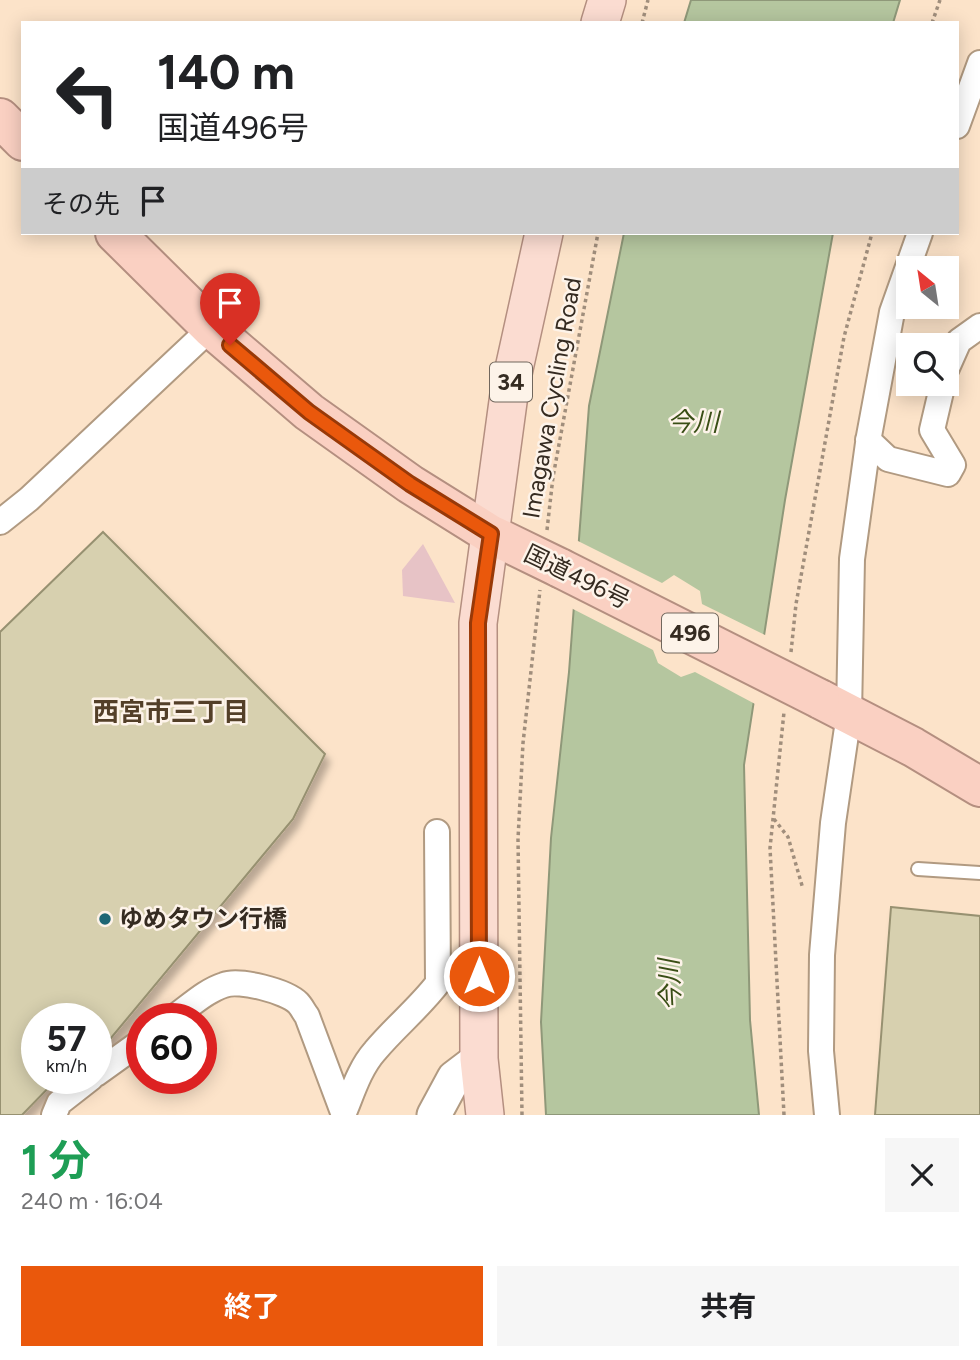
<!DOCTYPE html>
<html lang="ja">
<head>
<meta charset="utf-8">
<style>
	body { margin:0; font-family:Figtree,"Noto Sans JP",sans-serif; background:#f6f6f6; color:#202124; height:100vh; display:flex; flex-direction:column; font-size:26px; white-space:nowrap }
	* { box-sizing:border-box; margin:0 }
	p { font-size:23px; color:#757577 }
	.icon { flex:none; width:38px; height:38px; fill:none; stroke:currentColor; stroke-width:2; stroke-linecap:round; stroke-linejoin:round }
	.map { position:relative; height:1115px; overflow:hidden }
	.panel { display:flex; flex-direction:column; background:#fff; flex:1 }
	.panel>* { flex:none }
	.top-card { position:absolute; left:21px; top:21px; width:938px; height:214px; border-radius:0px; box-shadow:0 4px 18px #0003; background:#fff; color:#202124; overflow:hidden }
	.needle { width:46px; rotate:330deg }
	.controls { position:absolute; left:896px; top:256px; display:grid; gap:14px }
	.controls a { display:grid; place-items:center; width:63px; height:63px; border-radius:0px; background:#fff; box-shadow:0 4px 18px #0003; font-size:35px }
	.speed { position:absolute; left:21px; top:1003px; display:flex; gap:14px; font-size:35px; font-weight:700; text-align:center }
	.speed>* { display:grid; place-content:center; width:91px; height:91px; border-radius:50%; background:#fff; box-shadow:0 4px 18px #0003; line-height:1 }
	.speed small { font-size:18px; font-weight:400 }
	.speed .limit { border:10px solid #d22; background:#fff; color:#111 }
	.pin { position:absolute; display:grid; place-items:center; width:60px; height:60px; color:#fff; margin:-72px -30px; border-radius:50% 50% 50% 0; rotate:-45deg; box-shadow:0 0 7px #0007 }
	.pin .icon { rotate:45deg }
	.me { position:absolute; width:77px; margin:-38px; rotate:0deg; stroke-linejoin:round; filter:drop-shadow(0 0 5px #0008) }
	.turn { display:flex; align-items:center; gap:24px; height:147px; padding:0 21px; font-size:32px }
	.turn .icon { width:91px; height:91px; stroke-width:2.5 }
	.turn b { display:block; font-size:49px; line-height:60px }
	.then { display:flex; align-items:center; height:66px; padding:0 21px; background:#0003; gap:14px; font-size:26px }
	.round { display:grid; place-items:center; flex:none; width:74px; height:74px; border-radius:0px; background:#f6f6f6 }
	.head { display:flex; align-items:center; justify-content:space-between; height:119px; padding:0 21px }
	h1 { font-size:42px; font-weight:700; line-height:52px; color:#1e9e55 }
	.button { display:flex; gap:14px; margin-top:auto; padding:14px 21px }
	.button a { flex:1; height:80px; border-radius:0px; background:#ea580c; color:#fff; font-size:28px; font-weight:700; line-height:80px; text-align:center }
	.button a+a { background:#f6f6f6; color:#202124 }
	.map>svg:first-child { display:block }
	.green { fill:#e7c3c6 }
	.water { fill:#b5c69f; stroke:#8f9879; stroke-width:2 }
	.pier { fill:#fce3c9 }
	.building { fill:#d7d0af; stroke:#979171; stroke-width:2; filter:url(#shadow) }
	.lines { fill:none; stroke-linecap:round; stroke-linejoin:round }
	.service-casing { stroke:#b19a81; stroke-width:16 }
	.minor-casing { stroke:#b19a81; stroke-width:28 }
	.secondary-casing { stroke:#b19a81; stroke-width:37 }
	.primary-casing { stroke:#b48f80; stroke-width:40 }
	.trunk-casing { stroke:#b48f80; stroke-width:42 }
	.path { stroke:#a08e7c; stroke-width:3.5; stroke-dasharray:3.5 3.5; stroke-linecap:butt }
	.service { stroke:#fff; stroke-width:12 }
	.minor { stroke:#fff; stroke-width:24 }
	.secondary { stroke:#fff; stroke-width:33 }
	.primary { stroke:#fbdcd1; stroke-width:37 }
	.trunk { stroke:#fad0c2; stroke-width:38 }
	.trunk-bridge-casing { stroke:#b48f80; stroke-width:42; stroke-linecap:butt }
	.trunk-bridge { stroke:#fad0c2; stroke-width:38 }
	.route-casing { stroke:#983908; stroke-width:18 }
	.route { stroke:#ea580c; stroke-width:12 }
	.poi-dot { fill:#1e6674; stroke:#fdf3e9; stroke-width:2.5 }
	.labels { text-anchor:middle; stroke-width:5; stroke-linejoin:round; paint-order:stroke }
	.shield { fill:#fdf3e9; stroke:#71675d; stroke-width:2 }
	.shield-label { font-size:23px; font-weight:bold; fill:#352b21 }
	.street-label { font-size:24px; fill:#352b21; stroke:#fdf3e9 }
	.poi-label { font-size:24px; font-weight:bold; fill:#352b21; stroke:#fdf3e9; text-anchor:start }
	.water-label { font-size:26px; font-style:italic; fill:#394e15; stroke:#fdf3e9 }
	.neighbourhood-label { font-size:26px; font-weight:bold; fill:#533f28; stroke:#fdf3e9 }
</style>
</head>
<body>
<div class="map">
<svg width="980" height="1115" viewBox="0 0 980 1115">
	<defs>
		<filter id="shadow"><feDropShadow dx="4.5" dy="8" stdDeviation="3.5" flood-color="#0004"/></filter>
	</defs>
	<rect width="100%" height="100%" fill="#fce3c9"/>
	<!-- green -->
	<path class="green" d="M423,544L455,603L403,596L402,570Z"/>
	<!-- water -->
	<path class="water" d="M691,0H900L893,23H684Z
		M624,233H833L785,500L744,765L750,1020L759,1115H546L541,1022L551,838L569,672L589,406Z"/>
	<!-- pier -->
	<path class="pier" d="M576,540L662,583L674,575L700,591L702,604L767,636L757,705L695,672L681,677L658,663L653,650L571,608Z"/>
	<!-- building -->
	<path class="building" d="M103,532L325,754L293,819L96,1056V1018H37V1078H58L22,1115H0V632Z
		M891,907L980,916V1115H875Z"/>
	<g class="lines">
		<defs>
			<path id="service" d="M918,869L980,873"/>
			<path id="minor" d="M957,126L980,63
				M947,368L959,341L980,326
				M868,440L888,459L948,474L953,465L932,430L943,383
				M0,522L29,499L211,328
				M173,1018C189,1007 205,991 224,985C239,979 286,991 298,1003C301,1006 304,1012 307,1016L344,1115
				M96,1074L142,1041
				M54,1115L59,1103L91,1078
				M343,1115C352,1094 359,1069 375,1051C395,1027 419,1008 438,983L437,832
				M827,1115L821,1051L822,955L833,823L849,714L852,559L869,436L892,312L920,233"/>
			<path id="secondary" d="M434,1115L454,1078L479,1059"/>
			<path id="primary" d="M600,23L607,0
				M485,1115L479,1059L478,623L510,387L544,233"/>
			<path id="trunk" d="M0,118L23,141
				M115,233L211,328L309,412L410,484L490,534L560,568
				M820,699L913,747L980,787"/>
		</defs>
		<!-- service casing -->
		<use href="#service" class="service-casing"/>
		<!-- minor casing -->
		<use href="#minor" class="minor-casing"/>
		<!-- secondary casing -->
		<use href="#secondary" class="secondary-casing"/>
		<!-- primary casing -->
		<use href="#primary" class="primary-casing"/>
		<!-- trunk casing -->
		<use href="#trunk" class="trunk-casing"/>
		<!-- path -->
		<path class="path" d="M642,23L648,0
			M932,23L940,0
			M547,530L553,477L598,233
			M791,652L796,604L844,337L872,233
			M774,819L788,837L803,889
			M522,1115L518,839L523,743L540,590
			M784,1115L770,848L784,712"/>
		<!-- service -->
		<use href="#service" class="service"/>
		<!-- minor -->
		<use href="#minor" class="minor"/>
		<!-- secondary -->
		<use href="#secondary" class="secondary"/>
		<!-- primary -->
		<use href="#primary" class="primary"/>
		<!-- trunk -->
		<use href="#trunk" class="trunk"/>
		<defs>
			<path id="trunk-bridge" d="M560,568L820,699"/>
		</defs>
		<!-- trunk-bridge casing -->
		<use href="#trunk-bridge" class="trunk-bridge-casing"/>
		<!-- trunk-bridge -->
		<use href="#trunk-bridge" class="trunk-bridge"/>
	</g>
	<g class="lines">
		<defs>
			<path id="route" d="M230,345L309,412L410,484L491,534L478,623L479,976"/>
		</defs>
		<!-- route casing -->
		<use href="#route" class="route-casing"/>
		<!-- route -->
		<use href="#route" class="route"/>
	</g>
	<!-- markers -->
	<circle class="poi-dot" cx="105" cy="919" r="7"/>
	<g class="labels">
		<!-- shield labels -->
		<g class="shield">
			<rect x="490" y="362.5" width="42" height="39" rx="5"/>
			<rect x="662" y="613.5" width="56" height="39" rx="5"/>
		</g>
		<g class="shield-label">
			<text x="511" y="390">34</text>
			<text x="690" y="641">496</text>
		</g>
		<!-- street labels -->
		<g class="street-label">
			<text transform="translate(552 398) rotate(-80)" y="8">Imagawa Cycling Road</text>
			<text transform="translate(577 577) rotate(26)" y="8">国道496号</text>
		</g>
		<!-- poi labels -->
		<g class="poi-label">
			<text x="119" y="927">ゆめタウン行橋</text>
		</g>
		<!-- water labels -->
		<g class="water-label">
			<text x="693" y="431">今川</text>
			<text transform="translate(670 985) rotate(-93)" y="9">今川</text>
		</g>
		<!-- neighbourhood labels -->
		<g class="neighbourhood-label">
			<text x="171" y="721">西宮市三丁目</text>
		</g>
	</g>
</svg>
<div class="controls">
<a><svg class="needle" viewBox="-14 -14 28 28"><path d="M0-13l5 13h-10z" fill="#e53935"/><path d="M0 13l5-13h-10z" fill="#757577"/></svg></a>
<a><svg class="icon" aria-label="search" viewBox="0 0 24 24"><circle cx="10" cy="10" r="6"/><path d="M15 15l6 6"/></svg></a>
</div>
<div class="speed"><div>57<small>km/h</small></div><div class="limit">60</div></div>
<div class="pin" style="left:230px;top:345px;background:#d93025"><svg class="icon" aria-label="arrive" viewBox="0 0 24 24"><path d="M6 21V4h12l-3 4 3 4H6"/></svg></div>
<svg class="me" style="left:479px;top:976px" viewBox="-20 -20 40 40"><circle r="17" fill="#ea580c" stroke="#fff" stroke-width="3"/><path d="M0-11L8 9 0 5-8 9z" fill="#fff"/></svg>
<div class="top-card">
<div class="turn"><svg class="icon" aria-label="left" viewBox="0 0 24 24"><path d="M17 20v-9H6M10 6l-5 5 5 5"/></svg><div><b>140 m</b>国道496号</div></div>
<div class="then">その先<svg class="icon" aria-label="arrive" viewBox="0 0 24 24"><path d="M6 21V4h12l-3 4 3 4H6"/></svg></div>
</div>
</div>
<section class="panel">
<div class="head"><div><h1>1 分</h1><p>240 m · 16:04</p></div><a class="round"><svg class="icon" aria-label="close" viewBox="0 0 24 24"><path d="M6 6l12 12M18 6L6 18"/></svg></a></div>
<div class="button"><a>終了</a><a>共有</a></div>
</section>
</body>
</html>
